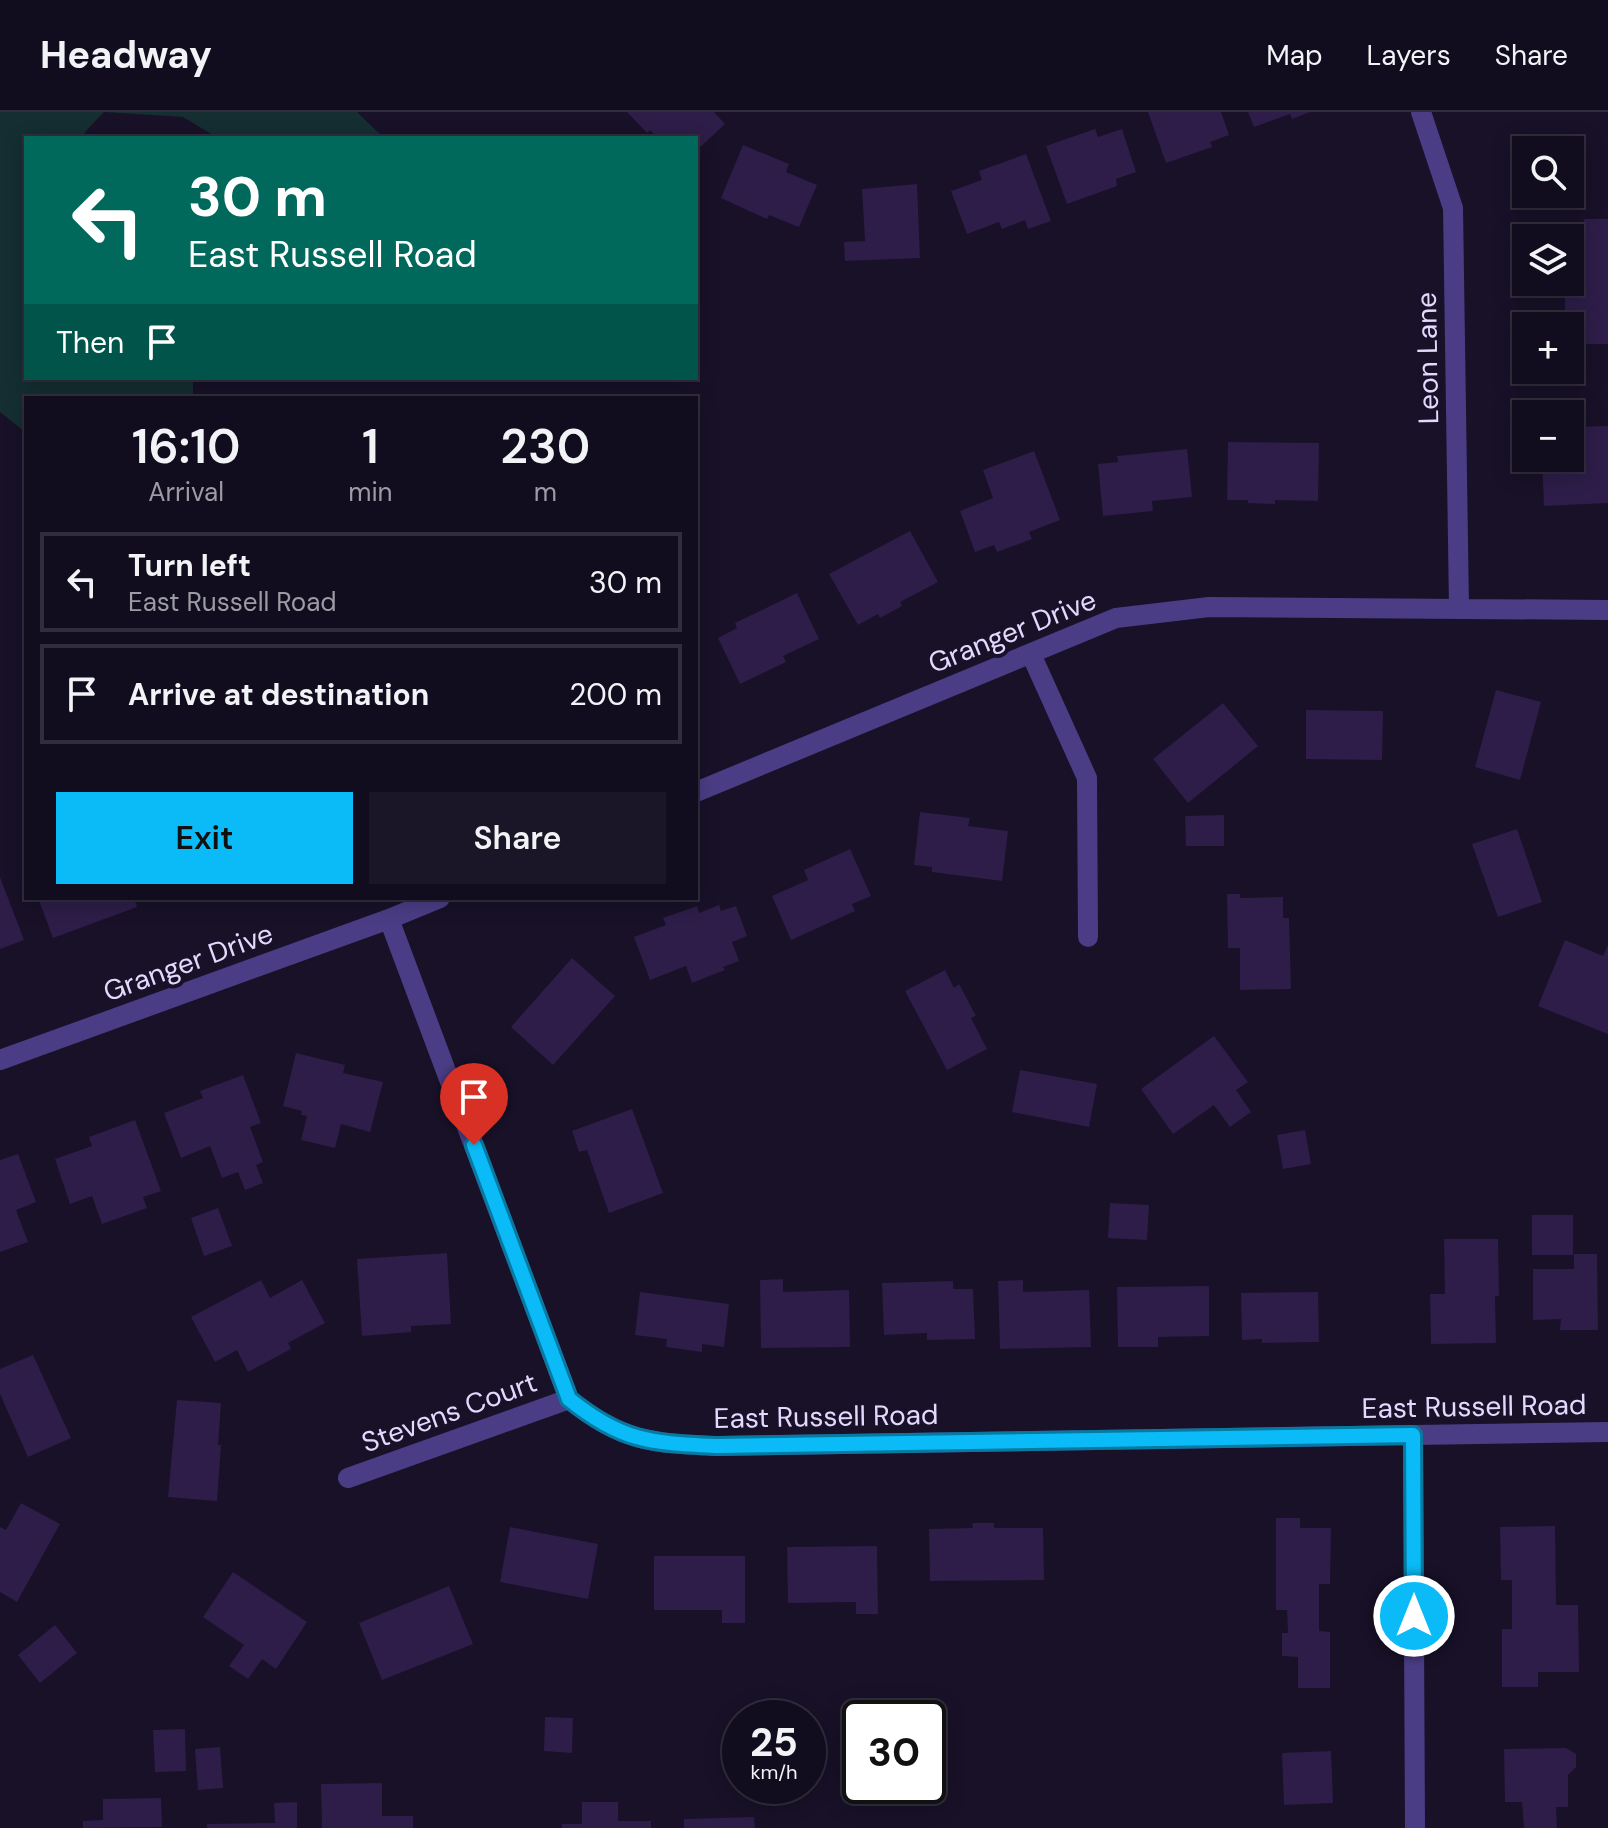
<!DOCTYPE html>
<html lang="en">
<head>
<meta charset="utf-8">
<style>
	body { margin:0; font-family:"DM Sans",sans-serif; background:#1b1627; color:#f1f3f6; height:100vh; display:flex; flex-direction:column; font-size:30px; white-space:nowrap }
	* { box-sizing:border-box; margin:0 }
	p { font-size:26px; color:#9c9ca4 }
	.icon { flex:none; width:44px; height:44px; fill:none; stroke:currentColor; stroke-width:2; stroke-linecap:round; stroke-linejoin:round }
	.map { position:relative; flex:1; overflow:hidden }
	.drawer { position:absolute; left:24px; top:284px; width:674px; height:504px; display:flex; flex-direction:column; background:#120d1e; border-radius:0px; box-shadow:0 4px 20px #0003,0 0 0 2px #312d3c }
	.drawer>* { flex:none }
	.top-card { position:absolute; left:24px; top:24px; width:674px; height:244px; border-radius:0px; box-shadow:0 4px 20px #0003,0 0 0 2px #312d3c; background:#00695c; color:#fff; overflow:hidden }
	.tools { position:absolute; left:1512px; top:24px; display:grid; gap:16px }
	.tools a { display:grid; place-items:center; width:72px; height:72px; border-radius:0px; background:#120d1e; box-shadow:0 4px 20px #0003,0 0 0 2px #312d3c; font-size:40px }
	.speed { position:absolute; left:722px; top:1588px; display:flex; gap:16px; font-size:40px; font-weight:700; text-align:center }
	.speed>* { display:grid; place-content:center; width:104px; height:104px; border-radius:50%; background:#120d1e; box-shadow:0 4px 20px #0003,0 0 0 2px #312d3c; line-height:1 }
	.speed small { font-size:20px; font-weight:400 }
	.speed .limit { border:4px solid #111; border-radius:12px; background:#fff; color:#111 }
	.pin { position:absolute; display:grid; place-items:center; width:68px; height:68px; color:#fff; margin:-82px -34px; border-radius:50% 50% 50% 0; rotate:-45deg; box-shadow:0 0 8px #0007 }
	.pin .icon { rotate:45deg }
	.me { position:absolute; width:88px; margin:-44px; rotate:0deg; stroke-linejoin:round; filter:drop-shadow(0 0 6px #0008) }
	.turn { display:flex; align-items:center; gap:28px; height:168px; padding:0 32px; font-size:36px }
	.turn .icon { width:104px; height:104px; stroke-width:2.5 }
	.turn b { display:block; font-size:56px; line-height:68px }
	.then { display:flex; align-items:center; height:76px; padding:0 32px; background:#0003; gap:16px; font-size:30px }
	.eta { display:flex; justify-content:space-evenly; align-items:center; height:136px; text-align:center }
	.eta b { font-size:48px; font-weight:600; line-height:56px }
	.button { display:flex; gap:16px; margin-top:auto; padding:16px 32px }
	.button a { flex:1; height:92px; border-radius:0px; background:#0bbbf8; color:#111; font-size:32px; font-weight:600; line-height:92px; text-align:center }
	.button a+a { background:#1b1627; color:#f1f3f6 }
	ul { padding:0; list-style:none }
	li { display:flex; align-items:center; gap:24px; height:100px; margin:0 16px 12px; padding:0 16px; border:4px solid #312d3c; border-radius:0px }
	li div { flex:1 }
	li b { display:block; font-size:30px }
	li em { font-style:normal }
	header { display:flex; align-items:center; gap:48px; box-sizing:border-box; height:112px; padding:0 40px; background:#120d1e; border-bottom:2px solid #312d3c }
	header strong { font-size:38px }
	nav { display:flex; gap:44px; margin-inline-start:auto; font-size:28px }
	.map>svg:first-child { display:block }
	.green { fill:#142e32 }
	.building { fill:#2d1d48 }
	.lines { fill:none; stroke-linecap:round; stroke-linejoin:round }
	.minor { stroke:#4b3d85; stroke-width:20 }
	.route-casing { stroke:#077aa1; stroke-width:20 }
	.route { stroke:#0bbbf8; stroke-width:14 }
	.labels { text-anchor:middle; stroke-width:8; stroke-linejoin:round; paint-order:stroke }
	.street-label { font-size:28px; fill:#e3d9fe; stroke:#181128 }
</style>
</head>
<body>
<header>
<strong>Headway</strong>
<nav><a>Map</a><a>Layers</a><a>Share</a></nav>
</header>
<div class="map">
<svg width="1608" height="1716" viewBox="0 0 1608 1716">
	<rect width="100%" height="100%" fill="#181128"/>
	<!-- green -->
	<path class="green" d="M0,0H357L384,26H218L183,5L104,0L85,20L84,26H26V266H193V286H26V321L0,300Z"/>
	<!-- building -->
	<path class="building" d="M627,0H714L725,12L696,39V26H658L650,18L647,21Z
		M1148,0H1221L1229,23L1210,30L1212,35L1166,51Z
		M1248,0H1310L1292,7L1290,2L1254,15Z
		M1095,17L1098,25L1122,17L1136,60L1116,67L1117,74L1067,92L1046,34Z
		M743,33L789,52L786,60L817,73L799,115L769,103L767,107L721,86Z
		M1026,42L1051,109L1028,117L1025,108L1002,117L999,110L967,122L951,79L982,68L979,59Z
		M917,72L920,146L845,149L844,130L865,129L862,77Z
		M1584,107H1608V232H1586L1585,208H1565V170H1570V151H1584Z
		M1608,314V391L1544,394L1542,346H1570V315Z
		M1228,330L1319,331L1318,389L1275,388V392L1248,391V388H1227Z
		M1187,337L1192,385L1152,389L1153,399L1103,404L1098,352L1118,350L1117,344Z
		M1034,339L1060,408L1029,420L1032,427L997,440L994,433L975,440L960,399L993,386L983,358Z
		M910,419L938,470L900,490L902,494L880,506L878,502L858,513L829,462Z
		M797,481L819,527L783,544L786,550L740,572L718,526L737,516L735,511Z
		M1496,578L1541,590L1520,668L1475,655Z
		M1223,591L1258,634L1188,691L1153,647Z
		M1306,598L1383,599L1382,648L1306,647Z
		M920,700L970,706L968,714L1008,719L1002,769L932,760V755L914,753Z
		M1224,703V734H1186L1185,704Z
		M1517,717L1542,790L1498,805L1472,732Z
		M850,737L871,784L852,792L855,799L791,828L772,784L808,768L804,758Z
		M0,765L24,828L0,837Z
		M1227,782H1240V786L1283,785V806H1289L1291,877L1240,878V836H1228Z
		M38,786H134L137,795L53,826Z
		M719,793L721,799L736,794L747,824L732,830L739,849L723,855L725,858L692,871L686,854L650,868L634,825L666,813L663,806L697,794L699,801Z
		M1565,828L1603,844L1608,833V922L1538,894Z
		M572,846L615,884L553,953L511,915Z
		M945,858L954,876L959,872L976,904L971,906L987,937L947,958L905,879Z
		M1214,924L1248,970L1236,978L1251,1000L1230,1015L1214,993L1173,1022L1141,977Z
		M296,941L345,953L343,961L383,970L370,1020L341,1012L335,1036L301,1028L307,1004L301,1003L302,999L283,994Z
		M1020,958L1097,972L1089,1015L1012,1000Z
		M243,963L261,1011L250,1015L263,1050L256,1053L263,1071L245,1078L238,1060L222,1066L210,1034L181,1046L164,1001L203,986L200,979Z
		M632,997L663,1081L609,1101L587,1038L579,1040L572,1019Z
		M135,1008L161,1079L143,1085L147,1096L102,1112L92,1084L70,1092L55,1047L92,1034L89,1025Z
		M1305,1018L1311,1052L1283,1057L1277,1023Z
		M18,1042L36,1090L16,1098L28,1130L0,1140V1048Z
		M1110,1091L1149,1093L1147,1128L1108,1126Z
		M218,1096L232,1134L204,1144L191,1106Z
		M1532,1103H1573V1143H1532Z
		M1444,1127H1498L1499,1184H1495L1496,1231L1431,1232L1430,1182H1445Z
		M447,1141L451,1212L411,1214V1220L362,1224L357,1147Z
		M1574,1142H1597L1598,1218H1560L1561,1207L1533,1208V1157H1574Z
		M783,1167V1180L849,1178L850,1235L761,1236L760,1168Z
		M261,1168L270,1186L302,1168L325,1211L288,1231L291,1237L248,1260L237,1238L215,1250L191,1205Z
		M1023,1168V1180L1089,1178L1091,1235L1000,1237L998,1169Z
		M953,1169V1177H973L975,1227L927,1228V1221L884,1223L882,1171Z
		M1209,1174V1224L1158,1225V1235H1118L1117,1175Z
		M640,1180L729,1192L724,1235L702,1232V1240L666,1235L667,1227L635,1223Z
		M1318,1180L1319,1230L1262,1231V1227L1242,1228L1241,1181Z
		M33,1243L71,1326L28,1345L0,1282V1257Z
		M177,1288L221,1291L218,1333H221L217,1389L168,1385Z
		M21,1391L60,1412L17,1490L0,1480V1415L6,1418Z
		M1276,1406H1300V1416H1331L1330,1472H1319V1519L1330,1520V1576H1298V1545L1282,1544V1521H1288L1287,1498H1276Z
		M972,1411H994V1416H1043L1044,1468L930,1469L929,1417L973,1416Z
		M1555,1414L1556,1493H1578L1579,1560H1538V1575H1502V1517H1512V1468H1501L1500,1415Z
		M510,1415L598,1432L588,1487L500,1470Z
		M877,1434L878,1502H856V1490L788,1491L787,1435Z
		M654,1444H745V1511H722V1498H654Z
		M233,1460L307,1510L276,1557L262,1547L248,1567L229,1554L244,1533L203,1505Z
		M449,1474L473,1532L382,1568L359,1511Z
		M55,1513L77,1541L40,1571L18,1543Z
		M545,1605L573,1606L572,1641L544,1639Z
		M185,1617L186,1659L155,1660L153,1618Z
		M220,1635L223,1676L198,1678L195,1637Z
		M1566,1636L1576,1642V1655L1568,1663V1695H1556L1557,1716H1524L1522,1690H1505L1504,1637Z
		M1331,1639L1333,1691L1284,1693L1282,1641Z
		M382,1671V1704H413V1716H322L321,1672Z
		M161,1686L162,1715L83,1716V1709L103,1708V1687Z
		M297,1690V1716H207V1712L275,1711L274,1691Z
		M582,1690H618V1709H651V1716H562V1712H582Z
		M754,1705L755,1716H684V1707Z"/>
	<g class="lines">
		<!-- minor -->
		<path class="minor" d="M1421,0L1453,96L1459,496
			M1031,542L1087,666L1088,825
			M696,680L1116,506L1209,495L1608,498
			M389,807L569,1287C622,1330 652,1331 717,1334L1608,1320
			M0,948L389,807L440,786
			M1413,1323L1415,1716
			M348,1366L569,1287"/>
	</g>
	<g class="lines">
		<defs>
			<path id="route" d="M474,1033L569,1287C622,1330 651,1331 717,1334L1413,1323L1414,1504"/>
		</defs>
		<!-- route casing -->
		<use href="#route" class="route-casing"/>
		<!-- route -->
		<use href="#route" class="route"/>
	</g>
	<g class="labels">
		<!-- street labels -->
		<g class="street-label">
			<text transform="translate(1427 246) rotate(-91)" y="10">Leon Lane</text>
			<text transform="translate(1012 519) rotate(-22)" y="10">Granger Drive</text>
			<text transform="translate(188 850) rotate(-20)" y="10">Granger Drive</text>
			<text transform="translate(1474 1294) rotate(-1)" y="10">East Russell Road</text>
			<text transform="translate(449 1300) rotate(-20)" y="10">Stevens Court</text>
			<text transform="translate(826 1304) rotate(-1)" y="10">East Russell Road</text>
		</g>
	</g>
</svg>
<div class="tools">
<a><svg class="icon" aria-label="search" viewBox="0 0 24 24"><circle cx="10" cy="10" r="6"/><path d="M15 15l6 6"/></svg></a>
<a><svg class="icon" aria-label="layers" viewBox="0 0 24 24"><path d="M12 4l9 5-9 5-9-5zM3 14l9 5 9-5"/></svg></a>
<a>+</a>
<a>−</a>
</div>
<div class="speed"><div>25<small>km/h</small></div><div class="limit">30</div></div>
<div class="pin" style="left:474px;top:1033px;background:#d93025"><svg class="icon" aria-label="arrive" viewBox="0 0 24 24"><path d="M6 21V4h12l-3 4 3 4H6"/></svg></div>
<svg class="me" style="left:1414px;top:1504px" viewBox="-20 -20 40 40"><circle r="17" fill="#0bbbf8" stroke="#fff" stroke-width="3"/><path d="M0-11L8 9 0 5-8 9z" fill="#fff"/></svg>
<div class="top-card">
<div class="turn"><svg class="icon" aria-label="left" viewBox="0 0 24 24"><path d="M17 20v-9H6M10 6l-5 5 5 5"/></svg><div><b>30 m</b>East Russell Road</div></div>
<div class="then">Then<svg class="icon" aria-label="arrive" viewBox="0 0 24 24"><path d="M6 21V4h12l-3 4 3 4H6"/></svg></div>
</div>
<section class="drawer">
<div class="eta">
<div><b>16:10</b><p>Arrival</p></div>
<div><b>1</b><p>min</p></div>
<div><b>230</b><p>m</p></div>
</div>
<ul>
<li><svg class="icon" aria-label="left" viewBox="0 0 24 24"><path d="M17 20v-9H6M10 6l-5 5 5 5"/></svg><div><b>Turn left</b><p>East Russell Road</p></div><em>30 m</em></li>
<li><svg class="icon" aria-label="arrive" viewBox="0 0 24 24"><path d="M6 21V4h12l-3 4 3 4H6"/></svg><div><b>Arrive at destination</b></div><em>200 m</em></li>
</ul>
<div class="button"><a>Exit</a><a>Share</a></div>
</section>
</div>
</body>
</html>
